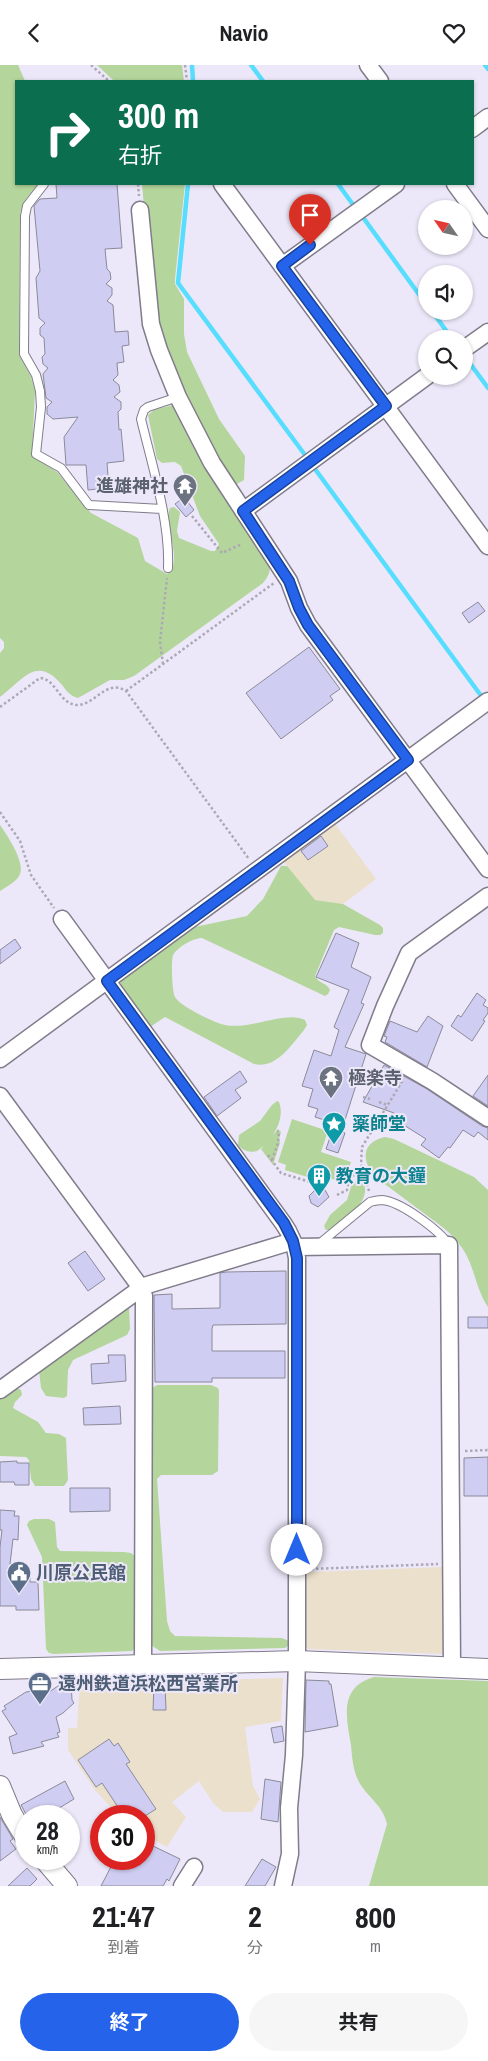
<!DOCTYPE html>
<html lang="ja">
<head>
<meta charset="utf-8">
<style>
	body { margin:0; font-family:"Archivo Narrow","Noto Sans JP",sans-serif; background:#f6f6f6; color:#202124; height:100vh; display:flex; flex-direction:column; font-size:19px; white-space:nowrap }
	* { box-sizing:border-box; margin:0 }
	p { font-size:16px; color:#757577 }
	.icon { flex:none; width:28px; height:28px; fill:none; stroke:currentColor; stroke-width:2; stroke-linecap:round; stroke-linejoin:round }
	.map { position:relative; height:1821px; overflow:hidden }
	.side { display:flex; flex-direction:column; background:#fff; flex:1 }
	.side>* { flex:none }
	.guide { position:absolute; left:15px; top:15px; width:459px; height:105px; border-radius:0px; box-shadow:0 1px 4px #0004; background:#0b6e4f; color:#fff; overflow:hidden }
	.needle { width:32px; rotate:304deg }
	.controls { position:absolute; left:418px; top:135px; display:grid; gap:10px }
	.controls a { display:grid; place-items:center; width:55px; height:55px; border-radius:50%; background:#fff; box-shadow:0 1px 4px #0004; font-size:25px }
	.speed { position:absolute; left:15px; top:1740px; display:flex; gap:10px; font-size:25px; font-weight:700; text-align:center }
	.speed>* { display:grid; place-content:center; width:65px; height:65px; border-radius:50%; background:#fff; box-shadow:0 1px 4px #0004; line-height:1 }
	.speed small { font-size:12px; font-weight:400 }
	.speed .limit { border:8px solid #d22; background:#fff; color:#111 }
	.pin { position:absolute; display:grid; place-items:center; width:42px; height:42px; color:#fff; margin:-51px -21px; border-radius:50% 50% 50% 0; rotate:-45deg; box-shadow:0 0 5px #0007 }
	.pin .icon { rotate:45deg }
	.me { position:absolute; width:55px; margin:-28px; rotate:0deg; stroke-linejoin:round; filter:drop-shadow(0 0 4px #0008) }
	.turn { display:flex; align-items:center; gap:18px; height:105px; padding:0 20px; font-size:22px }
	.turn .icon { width:65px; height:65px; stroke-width:2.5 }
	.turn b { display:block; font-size:35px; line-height:42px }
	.eta { display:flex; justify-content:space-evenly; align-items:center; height:85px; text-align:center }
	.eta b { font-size:30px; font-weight:700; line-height:35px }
	.primary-button { display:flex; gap:10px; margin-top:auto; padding:10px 20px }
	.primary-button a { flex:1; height:58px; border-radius:30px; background:#2563eb; color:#fff; font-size:20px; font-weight:700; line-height:58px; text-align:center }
	.primary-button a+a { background:#f6f6f6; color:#202124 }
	header { display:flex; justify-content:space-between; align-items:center; height:65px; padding:0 20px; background:#fff; font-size:22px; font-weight:700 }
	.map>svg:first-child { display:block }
	.industrial { fill:#ebe0cb }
	.green { fill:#b4d59b }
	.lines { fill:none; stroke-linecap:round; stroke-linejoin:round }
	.stream { stroke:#57ddfd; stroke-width:4.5 }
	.building { fill:#cfcef2; stroke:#8a8a9a }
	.service-casing { stroke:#817c8b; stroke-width:10 }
	.minor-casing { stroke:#817c8b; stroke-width:19 }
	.tertiary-casing { stroke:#817c8b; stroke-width:22 }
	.path { stroke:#aca8b5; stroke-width:2.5; stroke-dasharray:2.5 2.5; stroke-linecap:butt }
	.service { stroke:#fff; stroke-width:8 }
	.minor { stroke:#fff; stroke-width:16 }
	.tertiary { stroke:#fff; stroke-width:20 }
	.route-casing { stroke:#184099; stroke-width:12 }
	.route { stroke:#2563eb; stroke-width:9 }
	.labels { text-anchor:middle; stroke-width:4; stroke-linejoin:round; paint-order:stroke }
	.worship-label { font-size:18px; font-weight:bold; fill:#5b616d; stroke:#ede8f9; text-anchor:end }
	.culture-label { font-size:18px; font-weight:bold; fill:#0d838f; stroke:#ede8f9; text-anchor:start }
	.service-label { font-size:18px; font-weight:bold; fill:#4e5e75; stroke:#ede8f9; text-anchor:start }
</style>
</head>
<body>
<header><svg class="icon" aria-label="back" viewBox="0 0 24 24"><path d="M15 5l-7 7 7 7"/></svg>Navio<svg class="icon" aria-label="heart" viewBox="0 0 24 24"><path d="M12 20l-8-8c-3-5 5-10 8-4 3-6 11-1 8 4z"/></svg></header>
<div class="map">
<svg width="488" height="1821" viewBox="0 0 488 1821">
	<rect width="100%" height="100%" fill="#ede8f9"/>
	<!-- industrial -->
	<path class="industrial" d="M333,756L376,814L343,839L315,835L308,829L282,794Z
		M443,1502L446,1505L447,1586L443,1589L308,1584L305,1581L304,1511L308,1507Z
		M213,1610V1615L283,1613L281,1656L245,1662L253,1721L260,1734L252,1747H223L213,1738L199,1716L172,1737L186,1752L167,1782L144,1770V1751H119L95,1725L68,1685V1663H77L80,1614Z"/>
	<!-- green -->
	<path class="green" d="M0,0H18L25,16H16V119H38C29,132 23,133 20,150L19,290L31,312L35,326L32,391L57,407L91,448L138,473L145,496L167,509C185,497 162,459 170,443L174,442L180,447L177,466L179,473L211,486H215L219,479L200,451L181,401L175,397L162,398L157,394L148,350L154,345L173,340L269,497C271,506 269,511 263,518L134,611L124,615H110L78,633C71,631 67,627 63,621C37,590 25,613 0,632V588L4,583V577L0,573Z
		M97,0H182L184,16H114Z
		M142,119H185L175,214V219L184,234V269L187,287L219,354L245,391L244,415L235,420H233L182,331L153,245Z
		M0,760C7,770 27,799 19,811C16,817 6,822 0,826Z
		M281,801H287L315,835L343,839L380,860L383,863V868L380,870H375L339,862L334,865L315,911C318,918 327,918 330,925L328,929L325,931L202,873C193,873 178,882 173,890C171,896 172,927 175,932C180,941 208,954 218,958C245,969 284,944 305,955L307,960L304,965C291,980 277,1004 254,999L165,952L150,962L121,922V914L190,863L247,851L263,834Z
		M277,1036L279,1037C286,1055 271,1077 257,1086C249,1088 243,1086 238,1080L239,1070L260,1056L272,1040Z
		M292,1054L328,1066L321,1087L351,1097L344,1118L321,1110L317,1115L285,1105L286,1100L278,1097Z
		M278,1064L281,1067L279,1074L280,1078L273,1100L261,1084Z
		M385,1072L394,1074L474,1112L488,1125V1242C479,1229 476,1213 470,1198C465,1184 453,1170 441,1161L374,1111C361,1094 362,1077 385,1072Z
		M359,1114C381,1129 338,1166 326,1165L324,1161L330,1150L347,1135L352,1119Z
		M129,1241L130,1264L127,1270L73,1295L68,1305L67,1331L64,1333L46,1331L41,1323L39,1305Z
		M157,1320H211L218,1323L219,1326L218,1406L212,1410H161L157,1414L167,1556L170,1566L175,1571L282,1573L289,1576V1580L285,1583L160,1586L151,1580V1324Z
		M17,1323L21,1325L22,1330L15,1337L13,1343L38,1357L46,1368L59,1369L66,1373L68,1415L64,1421H35L31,1414L29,1395L26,1392L0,1391V1333L12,1324Z
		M34,1454H49L55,1457L57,1482L60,1486L124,1487L131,1488L137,1493L136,1582L132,1586L54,1589L49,1588L46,1584L42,1492L27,1460L29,1456Z
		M374,1612L488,1616V1821H369L387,1759C383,1740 368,1733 359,1717C353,1706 352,1692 351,1680C346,1652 339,1622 374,1612Z"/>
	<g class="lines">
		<!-- stream -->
		<path class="stream" d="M192,0L193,16
			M251,0L263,16
			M485,0L488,4
			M188,119L178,218L305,390
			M338,119L354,141
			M362,151L426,239
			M432,246L452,274
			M466,293L488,323
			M315,404L482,632"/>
	</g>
	<!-- building -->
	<path class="building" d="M56,119H117L122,183L105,184L107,204L110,207L111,214L106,219L112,223V230L107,236L113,240L115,267L128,266L129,280L122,281L124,297L117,298L118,310L113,315L119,320L120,327L114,332L121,337V344L118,347L119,365L121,364L124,396L107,398L109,423L88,425L86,400H66L64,372L78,352L53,354L47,349V342L52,337L46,333L43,309L48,303L43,299L42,292L45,289L44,273L40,270V263L45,258L39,253L36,213L40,206L34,141L40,134L57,133Z
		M184,432L194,445L186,452L175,439Z
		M478,537L485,546L469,558L462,548Z
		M309,582L340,624L330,631L333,635L281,674L246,628Z
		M321,771L328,781L308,795L301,786Z
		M336,868L359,878L351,902L371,912L361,938L364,939L345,982L366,989L343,1061L315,1052L318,1044L308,1041L313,1024L302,1021L314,985L331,991L339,965L334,962L349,925L316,912Z
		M15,874L21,883L0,899V885Z
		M477,928L486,935L483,940L488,943V948L483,955L485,956L472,976L451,961L458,950L461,952Z
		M428,951L443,961L427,1002L385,977L387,972L384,971L390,956L417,967Z
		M384,1000L427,1024L482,1061L488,1063V1075L478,1067L474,1072L463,1065L450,1083L448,1082L439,1093L421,1080L426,1074L391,1052L394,1048L363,1037Z
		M240,1006L247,1017L235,1025L241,1033L217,1051L204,1032Z
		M488,1010V1041L473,1031Z
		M333,1064L345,1068L338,1088L326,1084Z
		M318,1122L325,1125L329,1132L318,1142L311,1138L309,1131Z
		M85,1186L105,1214L88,1226L68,1198Z
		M286,1206V1259L213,1260L212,1264V1286H285V1313H212V1317H155L154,1230L172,1229V1244L220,1243V1208L226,1207Z
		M468,1252H488V1263H468Z
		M108,1290H125L126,1316L92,1319L91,1299L109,1298Z
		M120,1341L121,1359L84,1360L83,1343Z
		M488,1392V1431H464V1393Z
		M17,1396V1398H29V1420H15L14,1417H0V1397Z
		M70,1423H110V1446L70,1447Z
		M0,1445L15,1446L14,1451H19L18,1475L13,1474L10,1499H22L23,1512H30V1517H38L39,1545H16V1541H0V1482L2,1465H0Z
		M306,1615L329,1616V1619H331L338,1661L305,1667Z
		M64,1617H71L72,1635L74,1638L63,1648L56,1652L60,1667L57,1668L59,1672L41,1677L44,1681L13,1689L9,1672L17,1669L2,1646L6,1644L4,1641L26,1627L40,1625L49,1627Z
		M154,1620L165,1621L166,1645H153Z
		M282,1661L284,1676L274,1678L271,1663Z
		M109,1674L114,1681L118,1678L130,1697L126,1699L156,1744L145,1751H124L102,1718L96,1722L78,1695Z
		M265,1714L281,1717L278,1757L261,1754Z
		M65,1716L74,1734L46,1751H42L39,1745L27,1751L21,1740Z
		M0,1752L13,1774L10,1776L16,1784L0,1796Z
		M153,1781L180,1794L169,1816L167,1814L163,1821H101L115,1794H146Z
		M262,1794L276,1802L265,1821H245Z
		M27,1803L37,1814L30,1821H8Z"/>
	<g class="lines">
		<defs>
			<path id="service" d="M44,119L27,141L25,151L24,289L36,310L40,326L41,342L36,389L61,403L89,440L162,444
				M168,503C170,456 152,400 141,354L144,345L148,342L178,332
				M319,1179L370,1137C374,1136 378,1135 382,1135C400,1136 439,1165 449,1180"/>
			<path id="minor" d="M368,0L380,16
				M472,64L488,52
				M222,119L488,481
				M455,119L488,164
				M140,145L151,259L159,285L178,332L212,398L289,516L299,543L308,560L488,804
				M282,201L396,119
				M464,284L488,267
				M243,446L427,311
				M488,831L409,888L385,941L370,980L432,1016L488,1053
				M62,854L283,1158C291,1169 295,1179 297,1193V1596L294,1690L289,1743L290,1789L283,1821
				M0,994L488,636
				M0,1031L136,1216L144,1231L143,1600
				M295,1182L449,1180L452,1602
				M0,1325L144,1221L293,1176
				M182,1821L194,1802"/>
			<path id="tertiary" d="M0,1604L297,1596L488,1604
				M0,1721L12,1750L26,1773
				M44,1794L67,1821"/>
		</defs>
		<!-- service casing -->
		<use href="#service" class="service-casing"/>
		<!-- minor casing -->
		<use href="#minor" class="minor-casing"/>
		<!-- tertiary casing -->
		<use href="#tertiary" class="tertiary-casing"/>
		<!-- path -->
		<path class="path" d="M91,0L109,16
			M185,0L187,16
			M138,119L139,131
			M192,451L222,488L242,479
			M163,599L160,577L167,513
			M126,626L274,518
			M0,642L40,613C56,614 59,638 76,640C95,641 106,613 126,626L249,794
			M0,747L20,776L31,810L54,843
			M363,1032L370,1034
			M379,1037L387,1040
			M268,1090L281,1108L313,1118
			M272,1095L278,1078L279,1067L277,1066
			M369,1126L361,1099L362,1082L403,1015
			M337,1130L347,1125L350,1109L365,1114
			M465,1386L488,1385
			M311,1504L438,1499"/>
		<!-- service -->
		<use href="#service" class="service"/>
		<!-- minor -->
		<use href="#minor" class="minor"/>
		<!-- tertiary -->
		<use href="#tertiary" class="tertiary"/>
	</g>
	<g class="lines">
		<defs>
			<path id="route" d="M297,1485V1193L293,1176L284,1158L107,916L408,695L308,560L299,543L289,516L243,446L386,341L282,201L310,180"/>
		</defs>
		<!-- route casing -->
		<use href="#route" class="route-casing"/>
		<!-- route -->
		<use href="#route" class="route"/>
	</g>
	<!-- icons -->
	<defs>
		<symbol id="temple-pin" viewBox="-11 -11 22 30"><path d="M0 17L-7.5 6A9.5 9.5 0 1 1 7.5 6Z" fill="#6b7280" stroke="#ede8f9"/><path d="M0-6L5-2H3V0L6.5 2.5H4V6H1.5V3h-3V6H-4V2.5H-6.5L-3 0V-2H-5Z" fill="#fff"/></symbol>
		<symbol id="sight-pin" viewBox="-11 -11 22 30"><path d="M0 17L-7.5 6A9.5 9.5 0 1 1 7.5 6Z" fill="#0f9aa8" stroke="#ede8f9"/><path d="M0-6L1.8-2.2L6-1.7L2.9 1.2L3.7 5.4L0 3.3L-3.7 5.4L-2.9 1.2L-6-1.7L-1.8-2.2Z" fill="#fff"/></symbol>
		<symbol id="building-pin" viewBox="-11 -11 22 30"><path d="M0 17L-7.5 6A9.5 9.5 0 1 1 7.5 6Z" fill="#0f9aa8" stroke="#ede8f9"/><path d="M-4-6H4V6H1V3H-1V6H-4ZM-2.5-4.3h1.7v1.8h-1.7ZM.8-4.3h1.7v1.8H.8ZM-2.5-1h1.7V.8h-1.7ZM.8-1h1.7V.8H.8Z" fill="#fff"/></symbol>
		<symbol id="civic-pin" viewBox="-11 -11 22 30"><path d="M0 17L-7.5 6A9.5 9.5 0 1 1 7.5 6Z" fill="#5c6f8a" stroke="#ede8f9"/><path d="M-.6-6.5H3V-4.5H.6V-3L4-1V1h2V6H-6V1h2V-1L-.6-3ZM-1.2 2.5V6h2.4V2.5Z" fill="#fff"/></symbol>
		<symbol id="office-pin" viewBox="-11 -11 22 30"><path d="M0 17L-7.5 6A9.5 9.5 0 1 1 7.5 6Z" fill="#5c6f8a" stroke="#ede8f9"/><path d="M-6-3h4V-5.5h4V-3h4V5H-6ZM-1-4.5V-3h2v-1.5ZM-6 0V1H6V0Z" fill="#fff"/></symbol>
	</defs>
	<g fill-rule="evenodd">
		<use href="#temple-pin" x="171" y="407" width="28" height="38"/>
		<use href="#temple-pin" x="317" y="999" width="28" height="38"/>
		<use href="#sight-pin" x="320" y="1045" width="28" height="38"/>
		<use href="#building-pin" x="305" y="1097" width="28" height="38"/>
		<use href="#civic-pin" x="5" y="1494" width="28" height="38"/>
		<use href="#office-pin" x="26" y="1605" width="28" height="38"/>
	</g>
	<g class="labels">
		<!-- worship labels -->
		<g class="worship-label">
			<text x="168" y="427">進雄神社</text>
			<text x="348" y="1019" text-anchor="start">極楽寺</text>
		</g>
		<!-- culture labels -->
		<g class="culture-label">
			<text x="352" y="1065">薬師堂</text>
			<text x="336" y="1117">教育の大鐘</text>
		</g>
		<!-- service labels -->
		<g class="service-label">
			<text x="36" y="1514">川原公民館</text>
			<text x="58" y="1625">遠州鉄道浜松西営業所</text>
		</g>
	</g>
</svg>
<div class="controls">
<a><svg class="needle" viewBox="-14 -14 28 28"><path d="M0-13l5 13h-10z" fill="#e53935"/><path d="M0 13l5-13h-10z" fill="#757577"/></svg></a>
<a><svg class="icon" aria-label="sound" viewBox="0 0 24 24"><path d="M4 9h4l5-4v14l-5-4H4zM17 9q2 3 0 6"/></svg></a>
<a><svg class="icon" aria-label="search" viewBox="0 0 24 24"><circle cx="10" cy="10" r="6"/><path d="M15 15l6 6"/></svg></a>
</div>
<div class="speed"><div>28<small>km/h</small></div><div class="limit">30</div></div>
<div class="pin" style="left:310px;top:180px;background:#d93025"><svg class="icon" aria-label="arrive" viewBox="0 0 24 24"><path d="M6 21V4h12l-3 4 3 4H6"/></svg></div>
<svg class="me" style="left:297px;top:1485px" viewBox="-20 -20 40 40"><circle r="19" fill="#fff"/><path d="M0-13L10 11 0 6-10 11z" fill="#2563eb"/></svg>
<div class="guide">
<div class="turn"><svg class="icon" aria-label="right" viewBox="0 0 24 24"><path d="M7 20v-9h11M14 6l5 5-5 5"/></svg><div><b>300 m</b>右折</div></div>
</div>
</div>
<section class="side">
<div class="eta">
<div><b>21:47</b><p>到着</p></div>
<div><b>2</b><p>分</p></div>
<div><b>800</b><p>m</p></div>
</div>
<div class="primary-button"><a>終了</a><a>共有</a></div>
</section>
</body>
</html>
